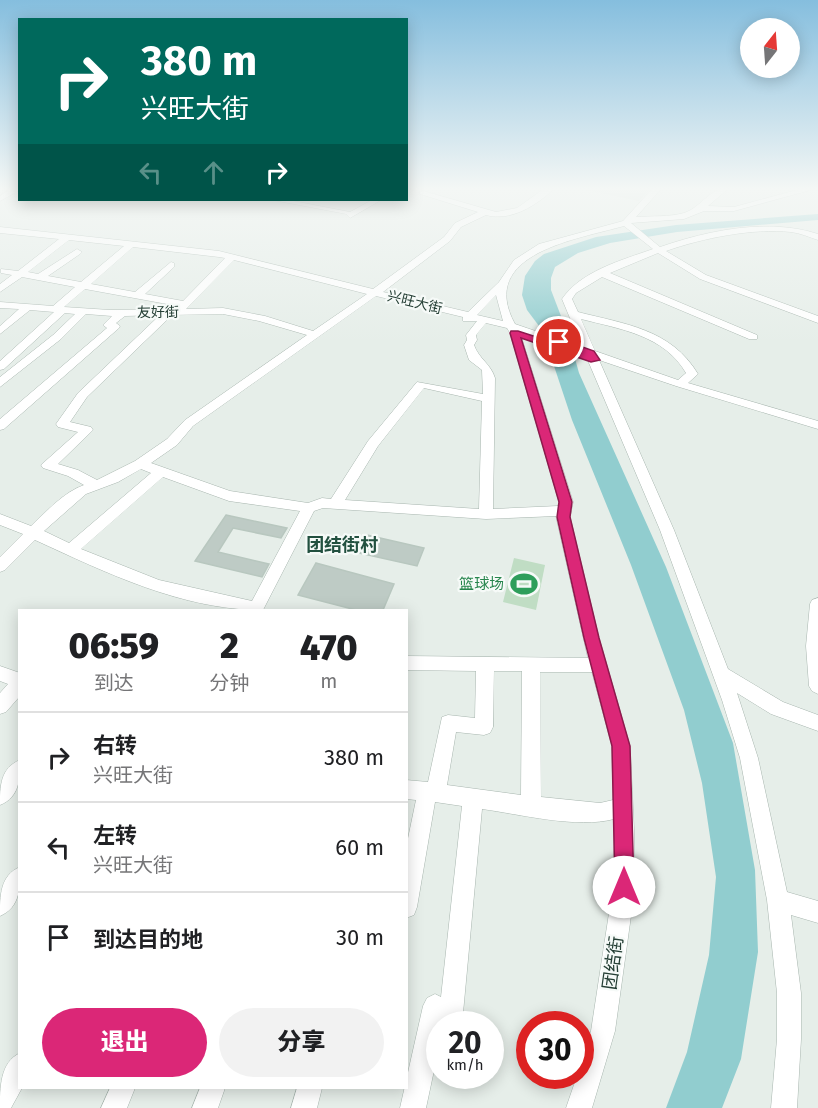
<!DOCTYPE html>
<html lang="zh">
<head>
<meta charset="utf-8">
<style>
	body { margin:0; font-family:"Fira Sans","Noto Sans SC",sans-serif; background:#f2f2f2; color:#202124; height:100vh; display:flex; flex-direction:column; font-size:22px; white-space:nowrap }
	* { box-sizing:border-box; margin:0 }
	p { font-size:20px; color:#757577 }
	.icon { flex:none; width:33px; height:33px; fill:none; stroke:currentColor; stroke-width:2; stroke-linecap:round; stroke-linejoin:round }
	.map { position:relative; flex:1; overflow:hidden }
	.panel { position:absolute; left:18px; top:609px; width:390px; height:480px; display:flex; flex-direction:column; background:#fff; border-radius:0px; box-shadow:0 3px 15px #0003 }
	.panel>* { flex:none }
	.banner { position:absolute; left:18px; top:18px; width:390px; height:183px; border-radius:0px; box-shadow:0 3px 15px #0003; background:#00695c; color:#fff; overflow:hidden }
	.needle { width:39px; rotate:17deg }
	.tools { position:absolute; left:740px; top:18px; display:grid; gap:12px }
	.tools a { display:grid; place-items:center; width:60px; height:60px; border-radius:50%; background:#fff; box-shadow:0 3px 15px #0003; font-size:30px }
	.speed { position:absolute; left:426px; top:1011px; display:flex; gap:12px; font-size:30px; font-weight:700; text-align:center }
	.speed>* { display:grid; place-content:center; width:78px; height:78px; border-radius:50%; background:#fff; box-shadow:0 3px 15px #0003; line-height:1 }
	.speed small { font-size:15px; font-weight:400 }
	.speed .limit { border:9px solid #d22; background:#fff; color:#111 }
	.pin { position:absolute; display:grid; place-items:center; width:51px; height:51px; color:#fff; margin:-26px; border:3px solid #fff; border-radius:50%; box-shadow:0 2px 6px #0007 }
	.me { position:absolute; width:66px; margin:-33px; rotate:0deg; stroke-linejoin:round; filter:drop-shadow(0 0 4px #0008) }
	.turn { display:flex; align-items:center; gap:21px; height:126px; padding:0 24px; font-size:27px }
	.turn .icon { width:78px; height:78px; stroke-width:2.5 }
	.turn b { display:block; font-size:42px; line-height:51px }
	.lanes { display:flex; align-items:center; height:57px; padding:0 24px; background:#0003; justify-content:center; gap:30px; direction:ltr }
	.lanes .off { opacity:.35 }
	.eta { display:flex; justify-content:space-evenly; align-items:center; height:102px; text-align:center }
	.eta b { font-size:36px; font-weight:800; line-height:42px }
	.primary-button { display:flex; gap:12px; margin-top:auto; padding:12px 24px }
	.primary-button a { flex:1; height:69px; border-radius:36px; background:#db2777; color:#fff; font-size:24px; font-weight:800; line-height:69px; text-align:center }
	.primary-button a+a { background:#f2f2f2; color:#202124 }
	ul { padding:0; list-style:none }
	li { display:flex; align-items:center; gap:18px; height:90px; padding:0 24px; border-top:2px solid #e0e0e0 }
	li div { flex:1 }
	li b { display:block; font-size:22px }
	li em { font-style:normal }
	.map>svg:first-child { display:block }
	.built { fill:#d4ded8 }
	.green { fill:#c0ddc4 }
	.water { fill:#91cdcf }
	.building { fill:#becbc5; stroke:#b8c7bf; stroke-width:1.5 }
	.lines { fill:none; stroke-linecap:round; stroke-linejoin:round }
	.minor-casing { stroke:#a8b6af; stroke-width:1 }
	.minor { fill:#fff; fill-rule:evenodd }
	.route { fill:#db2777; stroke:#8e194d; stroke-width:1.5 }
	.labels { text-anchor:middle; stroke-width:4.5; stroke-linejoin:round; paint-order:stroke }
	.far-street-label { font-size:14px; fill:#253f35; stroke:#f6faf8 }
	.leisure-label { font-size:15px; fill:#27864d; stroke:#f6faf8; text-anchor:end }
	.quarter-label { font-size:18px; font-weight:bold; fill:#22503f; stroke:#f6faf8 }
	.near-street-label { font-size:18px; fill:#253f35; stroke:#f6faf8 }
</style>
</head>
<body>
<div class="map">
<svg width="818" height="1108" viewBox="0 0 818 1108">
	<rect width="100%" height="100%" fill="#e6eee9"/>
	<!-- built -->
	<path class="built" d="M576,188H651L639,201Z"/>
	<!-- green -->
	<path class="green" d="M514,558L545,565L536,610L503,602Z"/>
	<!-- water -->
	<path class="water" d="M818,214V220L677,232L610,243L578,253L555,267L551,278V290L569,337L579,373L666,567L733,743L755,870L758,952L741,1059L722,1108H666L687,1052L709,955L716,877L702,783L684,710L631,565L572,420L542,330L527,310L522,295L525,276L535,261L544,254L596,237L676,225Z"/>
	<!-- building -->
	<path class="building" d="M226,515L287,528L281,538L233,528L218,552L269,564L262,577L195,561Z
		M367,535L424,548L417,566L359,553Z
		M316,563L394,584L383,610H356L298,595Z"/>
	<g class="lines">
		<defs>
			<path id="minor" d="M12,188H20V190L0,201V196Z
				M545,188H555C537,205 511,222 486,215L461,227L450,241L383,292L468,312L499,282L514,260L539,244L623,221L653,188H662L636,217C651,216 670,217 684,213C702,207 709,188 729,188L708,206L734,207L804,188H818L734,211H704L684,219L631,223L660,247C709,230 769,218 818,234V240C809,237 800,233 791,232C753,228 703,238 666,251L706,275L818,316V323L700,279L658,253L610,273L757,335V339H749L602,277L576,293L572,299L578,312C625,324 671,329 698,374L688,383L818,421V429L676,386L599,360L674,530L728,669L783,702L818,715V731L771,714L737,693L758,758L787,892L818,901V923L791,915L801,993V1039L797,1108H771L777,1039V993L767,900L740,758L722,700L660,530L586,356L520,333L573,502L570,517L599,638L630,746L634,830L635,887L615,1031L592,1108H566L577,1076H580V1063L591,1031L613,887L614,819C578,829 519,814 482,809L463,1013L459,1021L452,1024L444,1022L443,1024H440V1042L426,1108H400L423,1006L427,998L435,994L441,997L462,806L435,802L417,907L414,915L406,918V848L416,800L406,799V780L428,782L442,717L448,715L475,718L476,671L406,670V656L588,658L556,516L486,519L323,508L314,511L263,610C182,610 107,573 35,540L5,570L0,572V557L23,534L0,525V514L31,526C47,511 64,492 84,485L68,476L43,468L41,465L78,432L58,427L56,424L78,393L160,315L125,316L116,323L120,326L119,328L4,429L0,430V419L107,328L103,325L112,316L86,314L61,339L0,387V377L53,335L75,314L65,313L4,369L0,370V361L54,312L30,310L0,334V326L19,309L0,308V302L53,306L75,287L22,277L0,292V284L12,275L1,273V269L18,271L59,239L0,233V227L219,251L373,289L444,237L455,223L478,212L420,194V190L496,212L517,208ZM624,226L653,249C622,260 581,271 562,299L582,347L515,324C476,253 579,239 624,226ZM69,240L124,246L81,282L48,276L80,254L82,252L77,249L38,274L28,272ZM133,247L219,257L225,258L183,301L145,294L174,267V263L171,262L135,292L91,284ZM234,260L367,294L313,331L265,316L223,308L186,309ZM85,289L178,306L175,309L110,310L64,307ZM496,295L503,321L477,315ZM376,296L463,317V321H477L466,335L467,340L464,345L469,360L482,370L483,394L417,382L368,441L331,499L322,498L308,503L230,491L151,463L177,445L193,426ZM223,314L259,321L307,335L185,420L167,439L135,461L97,480L78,470L58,464L93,430L91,427L70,422L87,397L172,315ZM581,319C620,329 664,335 686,373L678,380L595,351ZM486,323L507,328L510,333L559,502L558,506L493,509L495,378C491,364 479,359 474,345L477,340L476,335ZM424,388L482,401L479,509L345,500L378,446ZM141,469L151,473L69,543L44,531L86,494L118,482ZM163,477L229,501L300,511L252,601L159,580L81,549ZM494,671H522L521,795L447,785L456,732L484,735L490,733L493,727ZM540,672H592L612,746L613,800L600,803L541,797Z
				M273,200H288L350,212L372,200H381L350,218L346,214Z
				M818,598V694L812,691L809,686L806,646L810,604L812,600Z
				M0,666L20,673V696L6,712L0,714V693L8,684L0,681Z
				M20,760C20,778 20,797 0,805C0,787 0,768 20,760Z
				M20,867C20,886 21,907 0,916C0,896 0,875 20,867Z
				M20,1053V1088H22L11,1108H0C0,1088 0,1062 20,1053Z
				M110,1088H135L127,1108H101Z
				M200,1088H225L218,1108H192Z
				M297,1088H322L317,1108H291Z"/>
		</defs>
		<!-- minor casing -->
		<use href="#minor" class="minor-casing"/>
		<!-- minor -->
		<use href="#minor" class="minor"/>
	</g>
	<!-- sky -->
	<linearGradient id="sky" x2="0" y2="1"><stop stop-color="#85bede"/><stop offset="0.55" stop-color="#f4f7f5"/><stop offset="1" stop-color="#f4f7f5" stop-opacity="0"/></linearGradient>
	<rect width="818" height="343" fill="url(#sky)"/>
	<!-- route -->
	<path class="route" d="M511,331H518L555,343L556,340H563L594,351L600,360L591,362L521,338L572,502L570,517L599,638L630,746L634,887L631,894L624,897L617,894L615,887L612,746L584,638L557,517L559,502L510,333Z"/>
	<!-- icons -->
	<defs>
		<symbol id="stadium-bare" viewBox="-9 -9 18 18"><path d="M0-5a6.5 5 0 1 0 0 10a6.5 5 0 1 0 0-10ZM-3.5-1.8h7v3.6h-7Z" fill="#2e9e5b" stroke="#f6faf8" stroke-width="2.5" paint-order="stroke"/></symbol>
	</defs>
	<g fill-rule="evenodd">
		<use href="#stadium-bare" x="505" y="565" width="38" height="38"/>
	</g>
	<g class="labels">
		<!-- far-street labels -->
		<g class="far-street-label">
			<text transform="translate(415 302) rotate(14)" y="5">兴旺大街</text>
			<text transform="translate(158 312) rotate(-1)" y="5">友好街</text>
		</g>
		<!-- leisure labels -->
		<g class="leisure-label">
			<text x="504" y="589">篮球场</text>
		</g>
		<!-- quarter labels -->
		<g class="quarter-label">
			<text x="342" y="551">团结街村</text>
		</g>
		<!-- near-street labels -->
		<g class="near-street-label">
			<text transform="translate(613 963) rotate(-82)" y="6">团结街</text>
		</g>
	</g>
</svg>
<div class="tools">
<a><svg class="needle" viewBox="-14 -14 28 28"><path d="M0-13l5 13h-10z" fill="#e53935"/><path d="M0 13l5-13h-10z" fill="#757577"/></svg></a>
</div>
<div class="speed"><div>20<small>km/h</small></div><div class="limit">30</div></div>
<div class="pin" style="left:559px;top:342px;background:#d93025"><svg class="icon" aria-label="arrive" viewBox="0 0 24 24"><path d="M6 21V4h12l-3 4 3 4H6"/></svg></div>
<svg class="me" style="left:624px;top:887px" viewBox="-20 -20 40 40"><circle r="19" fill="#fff"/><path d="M0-13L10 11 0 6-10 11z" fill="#db2777"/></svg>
<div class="banner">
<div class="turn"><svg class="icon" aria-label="right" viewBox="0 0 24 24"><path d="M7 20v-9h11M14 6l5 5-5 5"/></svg><div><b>380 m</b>兴旺大街</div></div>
<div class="lanes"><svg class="icon off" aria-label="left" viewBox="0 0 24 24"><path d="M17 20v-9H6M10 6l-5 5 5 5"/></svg><svg class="icon off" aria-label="ahead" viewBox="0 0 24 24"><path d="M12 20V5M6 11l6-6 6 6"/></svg><svg class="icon" aria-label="right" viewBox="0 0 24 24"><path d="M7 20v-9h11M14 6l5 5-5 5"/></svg></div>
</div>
<section class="panel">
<div class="eta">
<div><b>06:59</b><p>到达</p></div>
<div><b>2</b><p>分钟</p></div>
<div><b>470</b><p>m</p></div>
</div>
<ul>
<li><svg class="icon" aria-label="right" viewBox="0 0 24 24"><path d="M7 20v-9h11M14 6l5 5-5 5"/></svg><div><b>右转</b><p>兴旺大街</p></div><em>380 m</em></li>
<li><svg class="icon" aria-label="left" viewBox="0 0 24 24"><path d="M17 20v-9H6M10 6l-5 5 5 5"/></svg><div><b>左转</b><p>兴旺大街</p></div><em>60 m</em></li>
<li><svg class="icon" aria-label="arrive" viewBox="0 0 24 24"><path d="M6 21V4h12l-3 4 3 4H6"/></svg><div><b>到达目的地</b></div><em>30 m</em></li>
</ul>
<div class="primary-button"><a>退出</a><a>分享</a></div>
</section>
</div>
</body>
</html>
